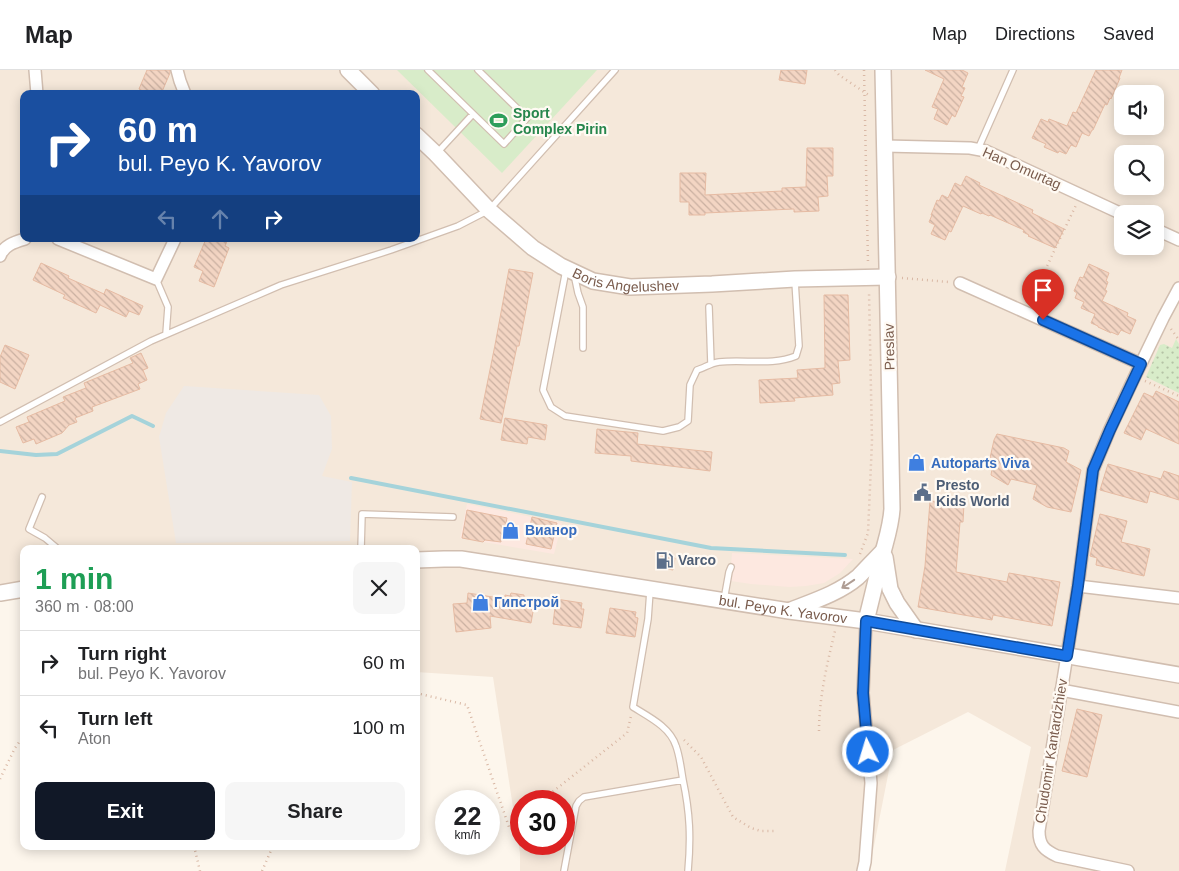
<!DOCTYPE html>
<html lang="en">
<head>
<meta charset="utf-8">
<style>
	body { margin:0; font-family:Helvetica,sans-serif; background:#f6f6f6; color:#202124; height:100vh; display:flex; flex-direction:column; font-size:19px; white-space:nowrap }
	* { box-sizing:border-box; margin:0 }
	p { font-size:16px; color:#757577 }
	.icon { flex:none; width:28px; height:28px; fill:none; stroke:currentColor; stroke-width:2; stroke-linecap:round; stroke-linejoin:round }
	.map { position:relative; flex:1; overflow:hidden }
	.details { position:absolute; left:20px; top:475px; width:400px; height:305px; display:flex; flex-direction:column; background:#fff; border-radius:10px; box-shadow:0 2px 12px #0003 }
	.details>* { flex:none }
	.hud { position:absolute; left:20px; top:20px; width:400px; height:152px; border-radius:10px; box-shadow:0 2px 12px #0003; background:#1a4fa0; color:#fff; overflow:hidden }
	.fabs { position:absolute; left:1114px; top:15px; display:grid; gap:10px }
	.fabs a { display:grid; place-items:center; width:50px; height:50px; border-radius:10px; background:#fff; box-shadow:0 2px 12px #0003; font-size:25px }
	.speed { position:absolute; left:435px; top:720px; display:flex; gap:10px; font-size:25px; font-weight:700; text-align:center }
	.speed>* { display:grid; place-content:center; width:65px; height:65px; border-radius:50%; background:#fff; box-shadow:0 2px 12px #0003; line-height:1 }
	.speed small { font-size:12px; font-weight:400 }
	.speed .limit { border:8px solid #d22; background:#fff; color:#111 }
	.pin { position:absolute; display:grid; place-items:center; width:42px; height:42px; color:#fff; margin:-51px -21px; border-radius:50% 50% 50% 0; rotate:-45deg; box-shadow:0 0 5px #0007 }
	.pin .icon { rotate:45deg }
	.me { position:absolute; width:55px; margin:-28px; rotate:355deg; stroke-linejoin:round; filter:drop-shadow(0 0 4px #0008) }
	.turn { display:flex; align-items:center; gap:18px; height:105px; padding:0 15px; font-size:22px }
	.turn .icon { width:65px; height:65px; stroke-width:2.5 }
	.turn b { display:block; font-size:35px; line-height:42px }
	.lanes { display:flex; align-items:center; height:48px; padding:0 15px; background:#0003; justify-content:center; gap:25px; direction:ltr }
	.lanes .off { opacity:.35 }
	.round { display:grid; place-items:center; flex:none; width:52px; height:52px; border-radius:10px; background:#f6f6f6 }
	.overview { display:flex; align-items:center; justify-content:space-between; height:85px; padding:0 15px }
	h1 { font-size:30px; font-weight:800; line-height:38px; color:#1e9e55 }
	.primary-button { display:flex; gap:10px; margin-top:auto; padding:10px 15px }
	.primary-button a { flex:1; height:58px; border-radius:10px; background:#111827; color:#fff; font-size:20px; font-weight:800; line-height:58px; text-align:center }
	.primary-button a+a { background:#f6f6f6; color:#202124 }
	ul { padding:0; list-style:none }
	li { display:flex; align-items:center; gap:15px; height:65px; padding:0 15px; border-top:1px solid #e0e0e0 }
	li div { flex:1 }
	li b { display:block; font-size:19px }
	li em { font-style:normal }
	header { display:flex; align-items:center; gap:30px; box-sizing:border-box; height:70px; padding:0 25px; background:#fff; border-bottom:1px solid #e0e0e0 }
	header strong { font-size:24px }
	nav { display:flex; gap:28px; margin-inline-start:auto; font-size:18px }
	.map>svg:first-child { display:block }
	.residential { fill:#f5e8da; fill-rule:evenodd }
	.commercial { fill:#fde8e0 }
	.industrial { fill:#efe9e4 }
	.garden { fill:url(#garden-dots) }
	.pitch { fill:#d8ecc9 }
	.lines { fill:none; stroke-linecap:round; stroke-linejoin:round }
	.stream { stroke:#a5d3da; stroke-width:4 }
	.building { fill:url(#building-back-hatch); stroke:#e6bba3 }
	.service-casing { stroke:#d1beb0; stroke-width:8 }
	.minor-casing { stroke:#d1beb0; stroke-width:14 }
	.tertiary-casing { stroke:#d1beb0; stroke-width:18 }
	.path { stroke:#d9b8a5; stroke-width:2.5; stroke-dasharray:1 4; stroke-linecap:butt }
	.service { stroke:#fff; stroke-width:5.5 }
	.minor { stroke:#fff; stroke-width:11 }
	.tertiary { stroke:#fff; stroke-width:15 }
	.oneway { stroke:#af9d94 }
	.route-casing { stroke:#114b97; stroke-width:12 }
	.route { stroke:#1a73e8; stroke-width:9 }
	.labels { text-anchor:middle; stroke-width:4.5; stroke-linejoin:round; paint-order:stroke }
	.leisure-label { font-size:14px; font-weight:bold; fill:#27864d; stroke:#fffaf3; text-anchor:start }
	.street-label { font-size:14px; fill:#7a5c4d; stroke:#fffaf3 }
	.shop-label { font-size:14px; font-weight:bold; fill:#366cbe; stroke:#fffaf3; text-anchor:start }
	.service-label { font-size:14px; font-weight:bold; fill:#4e5e75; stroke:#fffaf3; text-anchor:start }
</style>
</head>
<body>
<header>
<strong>Map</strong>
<nav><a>Map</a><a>Directions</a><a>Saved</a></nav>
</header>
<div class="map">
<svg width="1179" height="801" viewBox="0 0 1179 801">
	<defs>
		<pattern id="garden-dots" width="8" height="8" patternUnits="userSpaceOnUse" patternTransform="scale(1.25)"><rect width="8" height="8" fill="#d8ecc9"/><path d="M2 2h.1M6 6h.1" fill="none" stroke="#b4c2a5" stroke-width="1.8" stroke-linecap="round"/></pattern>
		<pattern id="building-back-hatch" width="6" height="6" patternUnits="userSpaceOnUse" patternTransform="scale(1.25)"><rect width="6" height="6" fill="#f3d5c3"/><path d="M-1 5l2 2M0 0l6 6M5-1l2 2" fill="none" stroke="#cab0a1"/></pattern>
	</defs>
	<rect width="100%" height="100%" fill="#fdf6ec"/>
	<!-- residential -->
	<path class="residential" d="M0,0H1179V801H1005L1031,677L968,642L893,680L869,801H520V783L493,607L416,602V479H24V514L0,516ZM24,24H416V169H24ZM1122,24H1155V56H1122ZM1122,84H1155V116H1122ZM1122,144H1155V176H1122ZM521,731H564V774H521Z"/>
	<!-- commercial -->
	<path class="commercial" d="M467,434L562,453L554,484L460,468Z
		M732,483L853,489L840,503L824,513L806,516L789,517L751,514L731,511L730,507Z"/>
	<!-- industrial -->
	<path class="industrial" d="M184,316L319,325L331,346L332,379L322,406L352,412L350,471L176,473L159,367L166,343Z"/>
	<!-- garden -->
	<path class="garden" d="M1176,269L1179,274V323L1146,307L1160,275L1164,274L1172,278Z"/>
	<!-- pitch -->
	<path class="pitch" d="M397,0H597L502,103Z"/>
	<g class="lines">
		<!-- stream -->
		<path class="stream" d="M0,381L36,385L57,384L132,346L153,356
			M351,408L711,478L845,485"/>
	</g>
	<!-- building -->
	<path class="building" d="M147,0H170V3L161,24H148L139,19Z
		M781,0H807L805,14L779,10Z
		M925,0H962L968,3L962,17L965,18L961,26L964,27L955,47L952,45L947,55L934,49L938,39L932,37L944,9Z
		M1096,0H1122L1119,8H1120L1111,29L1110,28L1107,35L1105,34L1093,60H1092L1089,66L1082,63L1076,77L1071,75L1066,84L1059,81L1058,83L1044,77L1046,74L1032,68L1041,49L1048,52L1049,49L1067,56L1073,42L1076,43Z
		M807,78H833V106H827L828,126L818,127L819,141L794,142V139L705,143V145H689V132H680V103H706L705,125L782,121V118L806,117Z
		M966,106L980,113L979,115L1033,140L1032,143L1064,159L1055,178L1028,166L1029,165L1023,162L1024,160L990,145L989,146L982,143L981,144L963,136L951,162L949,161L945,170L931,164L935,155L929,152L932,145H931L937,130L939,131L942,125L948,128L955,113L961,116Z
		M206,169H228L225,176L229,178L214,217L199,211L203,201L194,197Z
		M41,193L69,206L68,208L104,224L106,219L143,236L139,245L129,241L126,247L100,235L96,243L63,228L65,225L33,210Z
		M1089,194L1109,203L1106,211L1108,212L1105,220L1107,221L1102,231L1128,243L1127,246L1136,250L1130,264L1121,260L1118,265L1111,262V263L1098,257V256L1091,253L1095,244L1081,238L1084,232L1075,228L1077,223L1074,221L1080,207L1083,208Z
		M509,199L533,203L519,276H517L501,353L480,349L495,275Z
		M824,225H848L850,290L838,291L840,313L832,314L833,325L794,328L795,331L760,333L759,310L798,308L797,300L825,298Z
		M5,275L29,285L15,319L0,312V287Z
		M141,283L148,298L143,300L147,310L138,314L140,319L92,337L93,341L75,348L77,352L69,355L62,363L36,374L34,369L23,373L16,357L29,352L27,347L65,331L63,327L86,318L84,313L133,293L130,288Z
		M1156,321L1179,332V374L1146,359L1141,370L1124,363L1144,323L1153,327Z
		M505,348L547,355L545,370L528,367L527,374L501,370Z
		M597,359L638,363L637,374L712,382L710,401L631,391V386L595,383Z
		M997,364L1064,378L1069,381L1066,392L1081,400L1071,442L1047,437L1033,429L1037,415L1011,409L1008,415L991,405L992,399L988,397L994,370Z
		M1108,394L1161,409L1164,401L1179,406V430L1150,421L1147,433L1100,420Z
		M930,431L964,434L963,452H960L956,502L1007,512L1009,503L1060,512L1052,556L993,545L992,550L918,537L925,496Z
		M467,440L507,448L504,462L501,465V472L485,470L483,472L462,468Z
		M1100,444L1127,451L1121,472L1150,479L1144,506L1096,495L1097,488L1090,486Z
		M532,447L557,453L551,479L526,474Z
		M659,485L675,488L673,500L657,497Z
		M468,523L505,529V525L510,526L511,523L524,525V528L532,530L531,535L534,536L531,553L490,546L491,558L456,562L453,534L467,533Z
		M556,529L582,533L581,539H584L581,558L553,554Z
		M610,538L636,542L635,547L638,548L635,567L606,563Z
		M1077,639L1102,645L1087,707L1062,701Z"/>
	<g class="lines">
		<defs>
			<path id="service" d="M428,0L504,74L527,48L478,0
				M978,79L1013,0
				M436,84L473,44
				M566,200L543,320L551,337L565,346L663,361L679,357L688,351L690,315L697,300C704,298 711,293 719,292C744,289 772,296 796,286L799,276L795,211
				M574,204L578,223L583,237V278
				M156,209L168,237L166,264
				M709,237L711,294
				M0,352L151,271L281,215L391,180L458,156L489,140L615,0
				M42,427L29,459L45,468L58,479
				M361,479L362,444L453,447
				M724,530L729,502L731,497
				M683,710C690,743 691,768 688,801
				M564,801L576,736L579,731L584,727L683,710C681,699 680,687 676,676C670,657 649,647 633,637L648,549L650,521"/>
			<path id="minor" d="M35,0L37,24
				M177,0L180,11L185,24
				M885,76L970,78L986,81L1122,144
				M1155,159L1179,170
				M58,169L156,209L175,169
				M0,186C4,175 15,172 25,169
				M960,213L1141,294
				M1078,516L1179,528
				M1061,620L1179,642
				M863,801L865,792L871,713L863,623L866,551
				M1128,801L1057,786C1044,780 1039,775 1039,761L1078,516L1093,400L1110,359L1135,306L1163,248L1179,218"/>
			<g id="tertiary">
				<path d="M348,0L372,24"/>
				<path id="s1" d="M416,65L436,84L489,140L533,178L561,196L593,211L630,217L712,214L795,209L888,207"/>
				<path d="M885,487L890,519L897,533L916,560"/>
				<path id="s2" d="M416,490L444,489H461L506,496L789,541L866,551L1179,605"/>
				<path d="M0,523L24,519"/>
				<path d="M791,540C814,531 839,523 858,507C866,499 874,490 882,482"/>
				<path d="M866,551C872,528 877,505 883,482C887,467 891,455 892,439L883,0"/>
			</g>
		</defs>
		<!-- service casing -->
		<use href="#service" class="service-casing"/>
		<!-- minor casing -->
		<use href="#minor" class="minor-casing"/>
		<!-- tertiary casing -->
		<use href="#tertiary" class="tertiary-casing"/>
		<!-- path -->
		<path class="path" d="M835,0L839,5L870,26
			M864,0L868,193
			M902,208L949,212
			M1030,232L1076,135
			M1171,259L1179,270
			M1145,311L1179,326
			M860,484L868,463L872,371L869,221
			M416,623L467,635L509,757L521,747
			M819,661C819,628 827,594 835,561
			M684,670L701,687L733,747L751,758L761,761H775
			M0,709L15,678L24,665
			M541,731L627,663L631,646
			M194,776L200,801
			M262,801L273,776"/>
		<!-- service -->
		<use href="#service" class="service"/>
		<!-- minor -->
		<use href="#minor" class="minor"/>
		<!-- tertiary -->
		<use href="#tertiary" class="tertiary"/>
	</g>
	<!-- one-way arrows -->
	<defs><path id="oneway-shaft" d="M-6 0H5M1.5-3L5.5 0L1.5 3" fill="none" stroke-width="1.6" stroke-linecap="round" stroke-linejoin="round" transform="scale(1.25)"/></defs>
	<use class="oneway" href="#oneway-shaft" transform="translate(848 514) rotate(146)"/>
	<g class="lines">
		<defs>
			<path id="route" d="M868,682L863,623L866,551L1067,586L1078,516L1093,400L1110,360L1141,294L1043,250"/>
		</defs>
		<!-- route casing -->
		<use href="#route" class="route-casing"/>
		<!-- route -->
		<use href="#route" class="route"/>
	</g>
	<!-- icons -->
	<defs>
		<symbol id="stadium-bare" viewBox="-9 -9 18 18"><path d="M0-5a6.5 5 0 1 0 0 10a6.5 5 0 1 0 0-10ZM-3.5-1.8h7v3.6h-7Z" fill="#2e9e5b" stroke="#fffaf3" stroke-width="2.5" paint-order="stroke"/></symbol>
		<symbol id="shop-bare" viewBox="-9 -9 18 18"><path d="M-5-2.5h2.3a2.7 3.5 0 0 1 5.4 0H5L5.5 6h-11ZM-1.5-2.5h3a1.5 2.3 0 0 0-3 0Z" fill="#3f7fe0" stroke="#fffaf3" stroke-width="2.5" paint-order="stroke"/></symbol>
		<symbol id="civic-bare" viewBox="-9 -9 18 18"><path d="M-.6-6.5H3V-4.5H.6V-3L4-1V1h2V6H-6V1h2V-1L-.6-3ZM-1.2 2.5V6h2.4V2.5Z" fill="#5c6f8a" stroke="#fffaf3" stroke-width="2.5" paint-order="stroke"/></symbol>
		<symbol id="fuel-bare" viewBox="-9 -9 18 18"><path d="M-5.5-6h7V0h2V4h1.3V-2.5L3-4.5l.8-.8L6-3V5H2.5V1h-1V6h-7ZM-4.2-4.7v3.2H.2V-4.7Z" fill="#5c6f8a" stroke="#fffaf3" stroke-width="2.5" paint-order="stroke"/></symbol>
	</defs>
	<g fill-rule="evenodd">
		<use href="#stadium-bare" x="486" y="38" width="25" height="25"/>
		<use href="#shop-bare" x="904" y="380" width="25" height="25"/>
		<use href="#civic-bare" x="910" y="410" width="25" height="25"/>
		<use href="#shop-bare" x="498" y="448" width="25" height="25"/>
		<use href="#fuel-bare" x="652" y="478" width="25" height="25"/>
		<use href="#shop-bare" x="468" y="520" width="25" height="25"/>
	</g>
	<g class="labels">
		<!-- leisure labels -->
		<g class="leisure-label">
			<text x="513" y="48">Sport<tspan x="513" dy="16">Complex Pirin</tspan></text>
		</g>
		<!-- street labels -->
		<g class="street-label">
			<text transform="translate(1022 98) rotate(24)" y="5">Han Omurtag</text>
			<text dy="5" stroke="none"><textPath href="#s1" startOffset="264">Boris Angelushev</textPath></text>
			<text transform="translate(889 277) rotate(-91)" y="5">Preslav</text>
			<text dy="5" stroke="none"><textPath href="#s2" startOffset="371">bul. Peyo K. Yavorov</textPath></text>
			<text transform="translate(1051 681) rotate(-81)" y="5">Chudomir Kantardzhiev</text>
		</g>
		<!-- shop labels -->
		<g class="shop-label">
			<text x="931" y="398">Аutoparts Viva</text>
			<text x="525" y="465">Вианор</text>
			<text x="494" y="537">Гипстрой</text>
		</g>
		<!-- service labels -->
		<g class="service-label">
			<text x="936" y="420">Presto<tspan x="936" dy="16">Kids World</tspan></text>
			<text x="678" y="495">Varco</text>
		</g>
	</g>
</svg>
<div class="fabs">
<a><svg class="icon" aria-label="sound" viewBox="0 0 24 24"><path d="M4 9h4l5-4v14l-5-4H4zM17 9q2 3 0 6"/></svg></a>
<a><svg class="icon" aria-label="search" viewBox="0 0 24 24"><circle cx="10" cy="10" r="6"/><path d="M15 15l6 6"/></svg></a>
<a><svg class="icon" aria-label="layers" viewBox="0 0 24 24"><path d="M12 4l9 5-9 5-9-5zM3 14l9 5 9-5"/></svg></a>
</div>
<div class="speed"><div>22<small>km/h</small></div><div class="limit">30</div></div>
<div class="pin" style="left:1043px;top:250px;background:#d93025"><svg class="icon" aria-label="arrive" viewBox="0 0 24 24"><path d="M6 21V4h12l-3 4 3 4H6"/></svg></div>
<svg class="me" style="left:868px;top:682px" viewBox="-20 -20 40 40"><circle r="17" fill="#1a73e8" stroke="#fff" stroke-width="3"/><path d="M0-11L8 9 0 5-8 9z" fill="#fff"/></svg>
<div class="hud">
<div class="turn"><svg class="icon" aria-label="right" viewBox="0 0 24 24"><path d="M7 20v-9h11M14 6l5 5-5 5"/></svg><div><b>60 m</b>bul. Peyo K. Yavorov</div></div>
<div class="lanes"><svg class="icon off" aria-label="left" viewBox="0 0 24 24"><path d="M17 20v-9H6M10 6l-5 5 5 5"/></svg><svg class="icon off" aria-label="ahead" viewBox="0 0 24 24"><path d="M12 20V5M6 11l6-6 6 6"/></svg><svg class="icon" aria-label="right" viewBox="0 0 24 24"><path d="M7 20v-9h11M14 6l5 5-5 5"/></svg></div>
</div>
<section class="details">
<div class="overview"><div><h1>1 min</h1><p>360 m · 08:00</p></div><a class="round"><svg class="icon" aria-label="close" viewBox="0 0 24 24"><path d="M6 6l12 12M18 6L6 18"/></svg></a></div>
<ul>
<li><svg class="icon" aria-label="right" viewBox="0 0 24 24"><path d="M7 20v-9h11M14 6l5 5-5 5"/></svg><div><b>Turn right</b><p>bul. Peyo K. Yavorov</p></div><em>60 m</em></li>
<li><svg class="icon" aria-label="left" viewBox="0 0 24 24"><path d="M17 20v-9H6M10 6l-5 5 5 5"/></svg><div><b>Turn left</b><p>Aton</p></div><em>100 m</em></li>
</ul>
<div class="primary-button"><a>Exit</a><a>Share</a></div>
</section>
</div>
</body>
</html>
